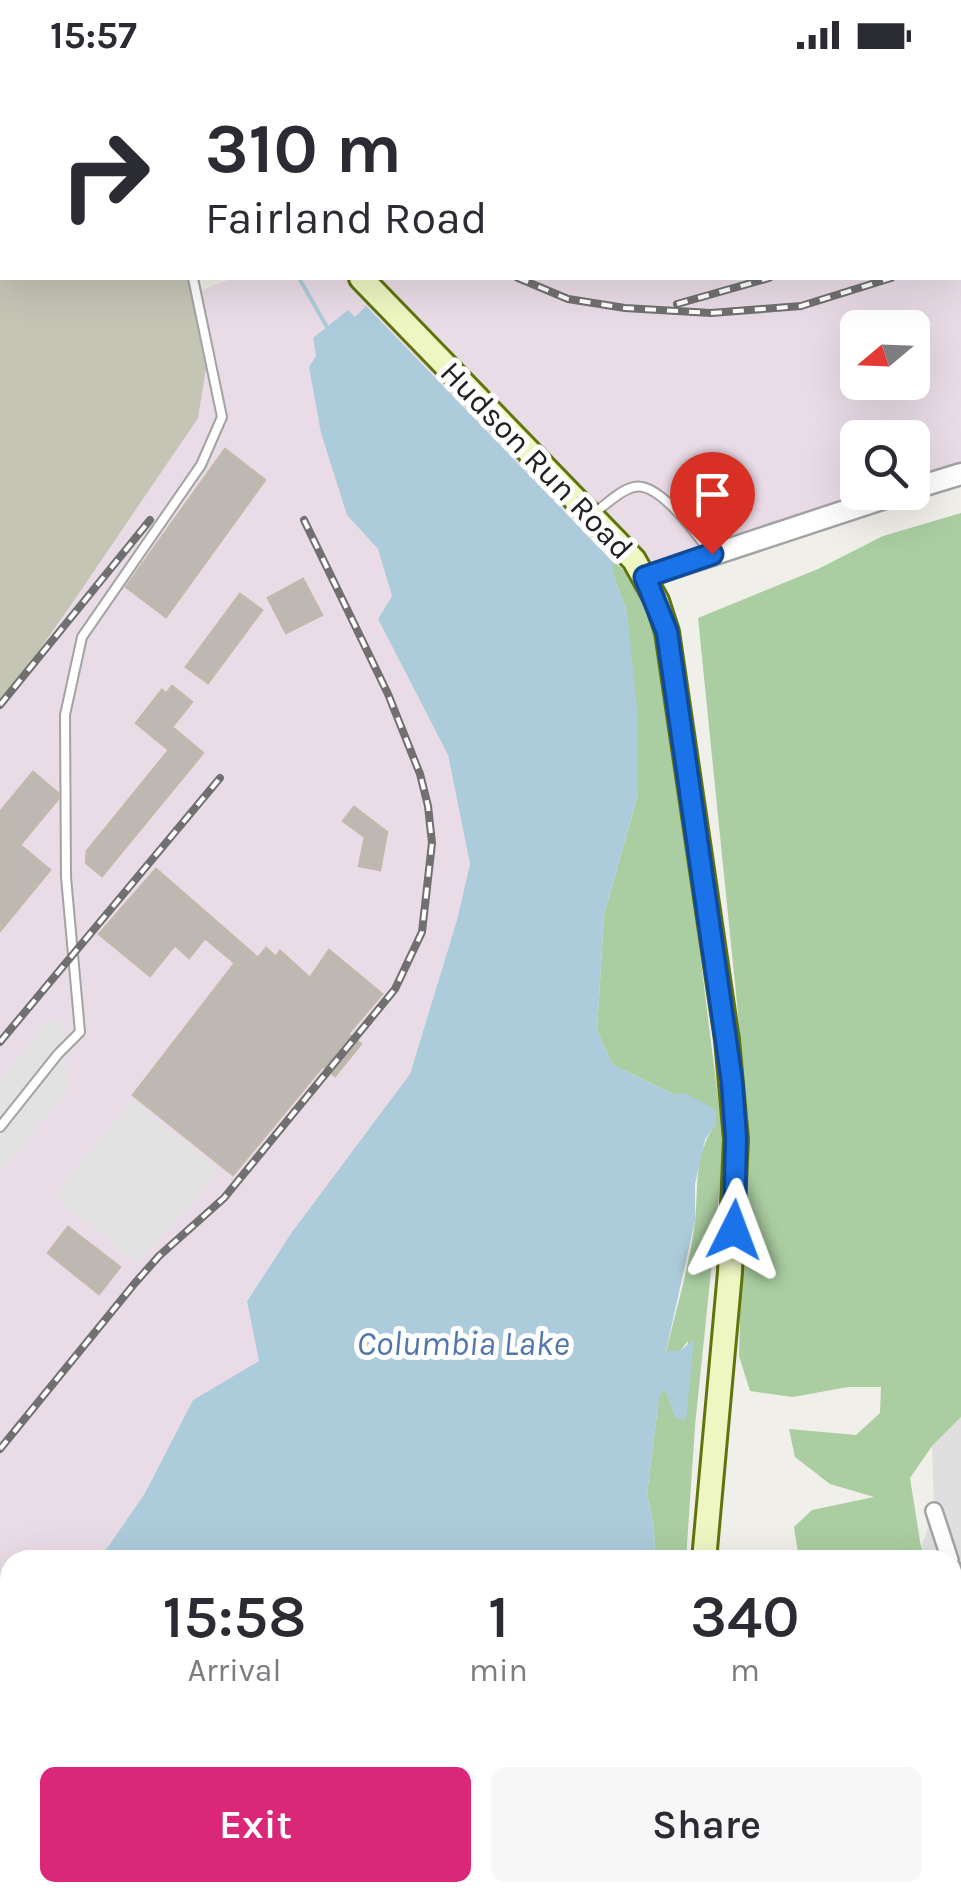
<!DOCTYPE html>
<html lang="en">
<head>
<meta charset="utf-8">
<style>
	body { margin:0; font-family:Karla,sans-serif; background:#f7f7f7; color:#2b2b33; height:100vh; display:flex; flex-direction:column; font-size:38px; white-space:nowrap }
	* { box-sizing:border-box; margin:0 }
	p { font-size:32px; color:#7c7c81 }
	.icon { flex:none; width:55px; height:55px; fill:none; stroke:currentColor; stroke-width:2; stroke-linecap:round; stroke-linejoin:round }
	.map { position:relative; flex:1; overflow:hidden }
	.panel { position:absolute; left:0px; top:1480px; width:962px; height:352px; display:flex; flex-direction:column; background:#fff; border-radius:30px 30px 0 0; box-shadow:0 10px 40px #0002 }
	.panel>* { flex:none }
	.guide { position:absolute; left:0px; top:0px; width:962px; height:210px; box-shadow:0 10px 40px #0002; background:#fff; color:#2b2b33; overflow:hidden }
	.needle { width:65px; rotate:251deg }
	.tools { position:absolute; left:840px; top:240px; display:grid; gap:20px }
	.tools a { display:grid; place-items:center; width:90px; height:90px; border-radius:15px; background:#fff; box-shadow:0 10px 40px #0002; font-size:50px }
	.pin { position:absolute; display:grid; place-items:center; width:85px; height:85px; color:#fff; margin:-102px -42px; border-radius:50% 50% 50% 0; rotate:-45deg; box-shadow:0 0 10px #0007 }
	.pin .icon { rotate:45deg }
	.me { position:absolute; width:110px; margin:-55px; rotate:3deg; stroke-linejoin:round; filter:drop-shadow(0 0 8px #0008) }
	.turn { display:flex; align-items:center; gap:35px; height:210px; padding:0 40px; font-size:45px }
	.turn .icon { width:130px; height:130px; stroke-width:2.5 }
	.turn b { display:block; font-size:70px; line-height:85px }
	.eta { display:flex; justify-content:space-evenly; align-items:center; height:170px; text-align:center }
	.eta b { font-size:60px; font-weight:600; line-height:70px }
	.action { display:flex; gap:20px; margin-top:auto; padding:20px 40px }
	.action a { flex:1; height:115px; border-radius:15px; background:#db2777; color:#fff; font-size:40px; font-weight:600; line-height:115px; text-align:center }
	.action a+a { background:#f7f7f7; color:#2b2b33 }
	.status { display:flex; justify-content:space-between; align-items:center; height:70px; padding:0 50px; background:#fff; direction:ltr }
	.status svg { height:28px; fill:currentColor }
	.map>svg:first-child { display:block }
	.residential { fill:#dfdfdf }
	.industrial { fill:#eadce6; fill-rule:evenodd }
	.construction { fill:#c4c5b5 }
	.forest { fill:#aacda1 }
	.parking { fill:#e2e2e2 }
	.water { fill:#adccdb }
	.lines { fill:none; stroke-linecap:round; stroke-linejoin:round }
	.stream { stroke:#adccdb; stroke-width:4 }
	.building { fill:#beb8b2; stroke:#c2b8ac; stroke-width:2.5 }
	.service-casing { stroke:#a3a3a3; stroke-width:12 }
	.minor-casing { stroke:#a3a3a3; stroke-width:20 }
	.tertiary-casing { stroke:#a3a3a3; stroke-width:25 }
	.secondary-casing { stroke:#5f740d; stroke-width:28 }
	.service { stroke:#fff; stroke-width:8 }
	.minor { stroke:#fff; stroke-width:15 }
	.tertiary { stroke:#fff; stroke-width:20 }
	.secondary { stroke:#eef6c2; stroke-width:22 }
	.rail-casing { stroke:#707070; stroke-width:8 }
	.rail { stroke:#fff; stroke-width:4; stroke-dasharray:11; stroke-linecap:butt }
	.route-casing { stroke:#114b97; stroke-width:25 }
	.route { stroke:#1a73e8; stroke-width:18 }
	.labels { text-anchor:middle; stroke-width:10; stroke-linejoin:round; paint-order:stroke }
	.street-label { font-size:32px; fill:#222; stroke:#fff }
	.water-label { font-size:35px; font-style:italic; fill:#5377ac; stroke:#fff }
</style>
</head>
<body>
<div class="status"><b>15:57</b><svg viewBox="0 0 49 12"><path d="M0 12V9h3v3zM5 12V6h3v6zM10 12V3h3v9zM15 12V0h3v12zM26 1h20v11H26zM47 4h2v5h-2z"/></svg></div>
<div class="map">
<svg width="961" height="1831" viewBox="0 0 961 1831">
	<rect width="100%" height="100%" fill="#f1efe9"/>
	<!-- residential -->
	<path class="residential" d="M961,1347V1831H799L796,1823L952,1822V1616L957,1558L953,1547L952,1490H927L921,1477L934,1441L932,1376Z"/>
	<!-- industrial -->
	<path class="industrial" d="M301,0H961V404L913,419L912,368H858V422L903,423L645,507L591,445L384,498L392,526L378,549L448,685L470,793L457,850L410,1004L292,1162L247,1230L260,1291L193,1330L145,1423L99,1490H10V1787L0,1798V629L10,622L73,532L193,223L234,208H960V2ZM858,258H912V312H858Z"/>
	<!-- construction -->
	<path class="construction" d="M0,0L132,2H2V208H189L209,280L198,348L73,532L10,622L0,629Z"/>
	<!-- forest -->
	<path class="forest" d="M961,443V1347L932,1376L910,1408L921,1477L927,1490H799L794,1457L812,1440L874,1427L830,1414L795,1387L789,1359L856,1365L880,1343L881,1317H848L793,1327L750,1321L739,1286L742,1175L740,963L698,548L818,499L883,466Z
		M613,492C648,512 659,582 667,619L724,1076L695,1356L686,1490H655L654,1457L647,1424L659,1327L665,1318L676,1348L688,1271L680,1281L666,1282C676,1239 690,1195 695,1151C699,1114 693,1087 716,1053L675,1025L613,995L597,961L604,845L638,724L627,542L613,504Z"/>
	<!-- parking -->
	<path class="parking" d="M61,950L69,1020L0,1102V1011L48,951Z
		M133,1029L219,1101L138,1194L53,1126Z"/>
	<!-- water -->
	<path class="water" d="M366,236L613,492V504L627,542L638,647V724L604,845L597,961L613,995L675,1025L685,1023L716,1040V1053L705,1070L695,1114V1150L666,1281H680L694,1269L686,1350L676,1348L665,1319L659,1328L647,1424L654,1457L655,1490H99L145,1423L193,1330L259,1291L247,1231L292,1162L410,1004L457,850L470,794L448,685L378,549L392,526L378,479L347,445L321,363L309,297L316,286L313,268L348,240L355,247Z
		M10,1787V1822L466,1823L463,1831H11L1,1798Z"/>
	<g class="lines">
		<!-- stream -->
		<path class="stream" d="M189,0L190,2
			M299,208L327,257
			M539,1822L542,1831"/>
	</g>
	<!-- building -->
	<path class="building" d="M225,379L265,410L166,547L126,517Z
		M303,509L322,545L286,563L268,528Z
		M240,524L262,540L208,613L186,597Z
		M172,616L192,632L172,657L203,683L102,806L86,793L87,781L169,680L136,653L162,620L166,624Z
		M33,702L58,723V729L20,775L50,800L0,861V742Z
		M354,737L387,762L380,800L359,796L365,767L343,751Z
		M156,799L258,888L266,878L276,887L280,881L310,908L329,880L382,924L348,964L361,974L335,1006L323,996L233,1105L133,1025L235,893L205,868L189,888L175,875L150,906L99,864Z
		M68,1157L120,1197L99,1224L48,1183Z"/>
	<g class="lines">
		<defs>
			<path id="service" d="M108,0L109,2
				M310,2V0
				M392,2V0
				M596,2L604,0
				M594,443C606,435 620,420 634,417C658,411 696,463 709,481
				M0,1057L58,984L80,962L66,807L65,645L82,567L201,395L222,347L193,208"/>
			<path id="minor" d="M934,1441L950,1490
				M952,1497L961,1523
				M952,1699H961
				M864,1822L867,1831"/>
			<path id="tertiary" d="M912,419L961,404
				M645,507L903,422"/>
			<path id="secondary" d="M221,0L222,2
				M361,208L634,490L657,531L667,562L727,970L736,1069L730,1202L704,1490
				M677,1831V1822"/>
		</defs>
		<!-- service casing -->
		<use href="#service" class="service-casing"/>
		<!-- minor casing -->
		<use href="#minor" class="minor-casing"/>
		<!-- tertiary casing -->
		<use href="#tertiary" class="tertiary-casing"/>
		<!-- secondary casing -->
		<use href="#secondary" class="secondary-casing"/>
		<!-- service -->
		<use href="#service" class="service"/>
		<!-- minor -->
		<use href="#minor" class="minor"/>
		<!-- tertiary -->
		<use href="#tertiary" class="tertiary"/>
		<!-- secondary -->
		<use href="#secondary" class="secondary"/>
		<defs>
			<path id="rail" d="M382,2V0
				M960,173L961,172
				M518,208L568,229L625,238L711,243L801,236L891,208
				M677,234L769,208
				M0,635L150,450
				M0,972L220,708
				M0,1379L135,1213L159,1186L224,1128L395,919L422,862L432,773L428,736L420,704L388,624L304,450"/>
		</defs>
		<!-- rail casing -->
		<use href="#rail" class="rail-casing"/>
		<!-- rail -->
		<use href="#rail" class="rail"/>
	</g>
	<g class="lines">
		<defs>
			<path id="route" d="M712,484L645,507L667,562L732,1012L736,1068L734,1160"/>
		</defs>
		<!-- route casing -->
		<use href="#route" class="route-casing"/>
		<!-- route -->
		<use href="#route" class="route"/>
	</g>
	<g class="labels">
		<!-- street labels -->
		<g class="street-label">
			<text transform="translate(537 390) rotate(46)" y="11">Hudson Run Road</text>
		</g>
		<!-- water labels -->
		<g class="water-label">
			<text x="463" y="1285">Columbia Lake</text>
		</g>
	</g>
</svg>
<div class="tools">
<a><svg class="needle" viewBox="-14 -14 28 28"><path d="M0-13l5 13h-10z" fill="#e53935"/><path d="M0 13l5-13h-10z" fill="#7c7c81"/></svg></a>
<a><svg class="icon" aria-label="search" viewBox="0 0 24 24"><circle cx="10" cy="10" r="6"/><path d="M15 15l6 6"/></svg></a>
</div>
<div class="pin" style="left:712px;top:484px;background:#d93025"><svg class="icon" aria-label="arrive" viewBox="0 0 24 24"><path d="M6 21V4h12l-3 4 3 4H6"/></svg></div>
<svg class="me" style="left:734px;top:1160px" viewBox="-20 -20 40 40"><path d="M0-17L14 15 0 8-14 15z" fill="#1a73e8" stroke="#fff" stroke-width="4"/></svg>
<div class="guide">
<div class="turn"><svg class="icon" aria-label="right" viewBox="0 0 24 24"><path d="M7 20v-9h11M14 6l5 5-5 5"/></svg><div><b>310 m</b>Fairland Road</div></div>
</div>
<section class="panel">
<div class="eta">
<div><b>15:58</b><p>Arrival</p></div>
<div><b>1</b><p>min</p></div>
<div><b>340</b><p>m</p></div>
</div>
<div class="action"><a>Exit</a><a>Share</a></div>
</section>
</div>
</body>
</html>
